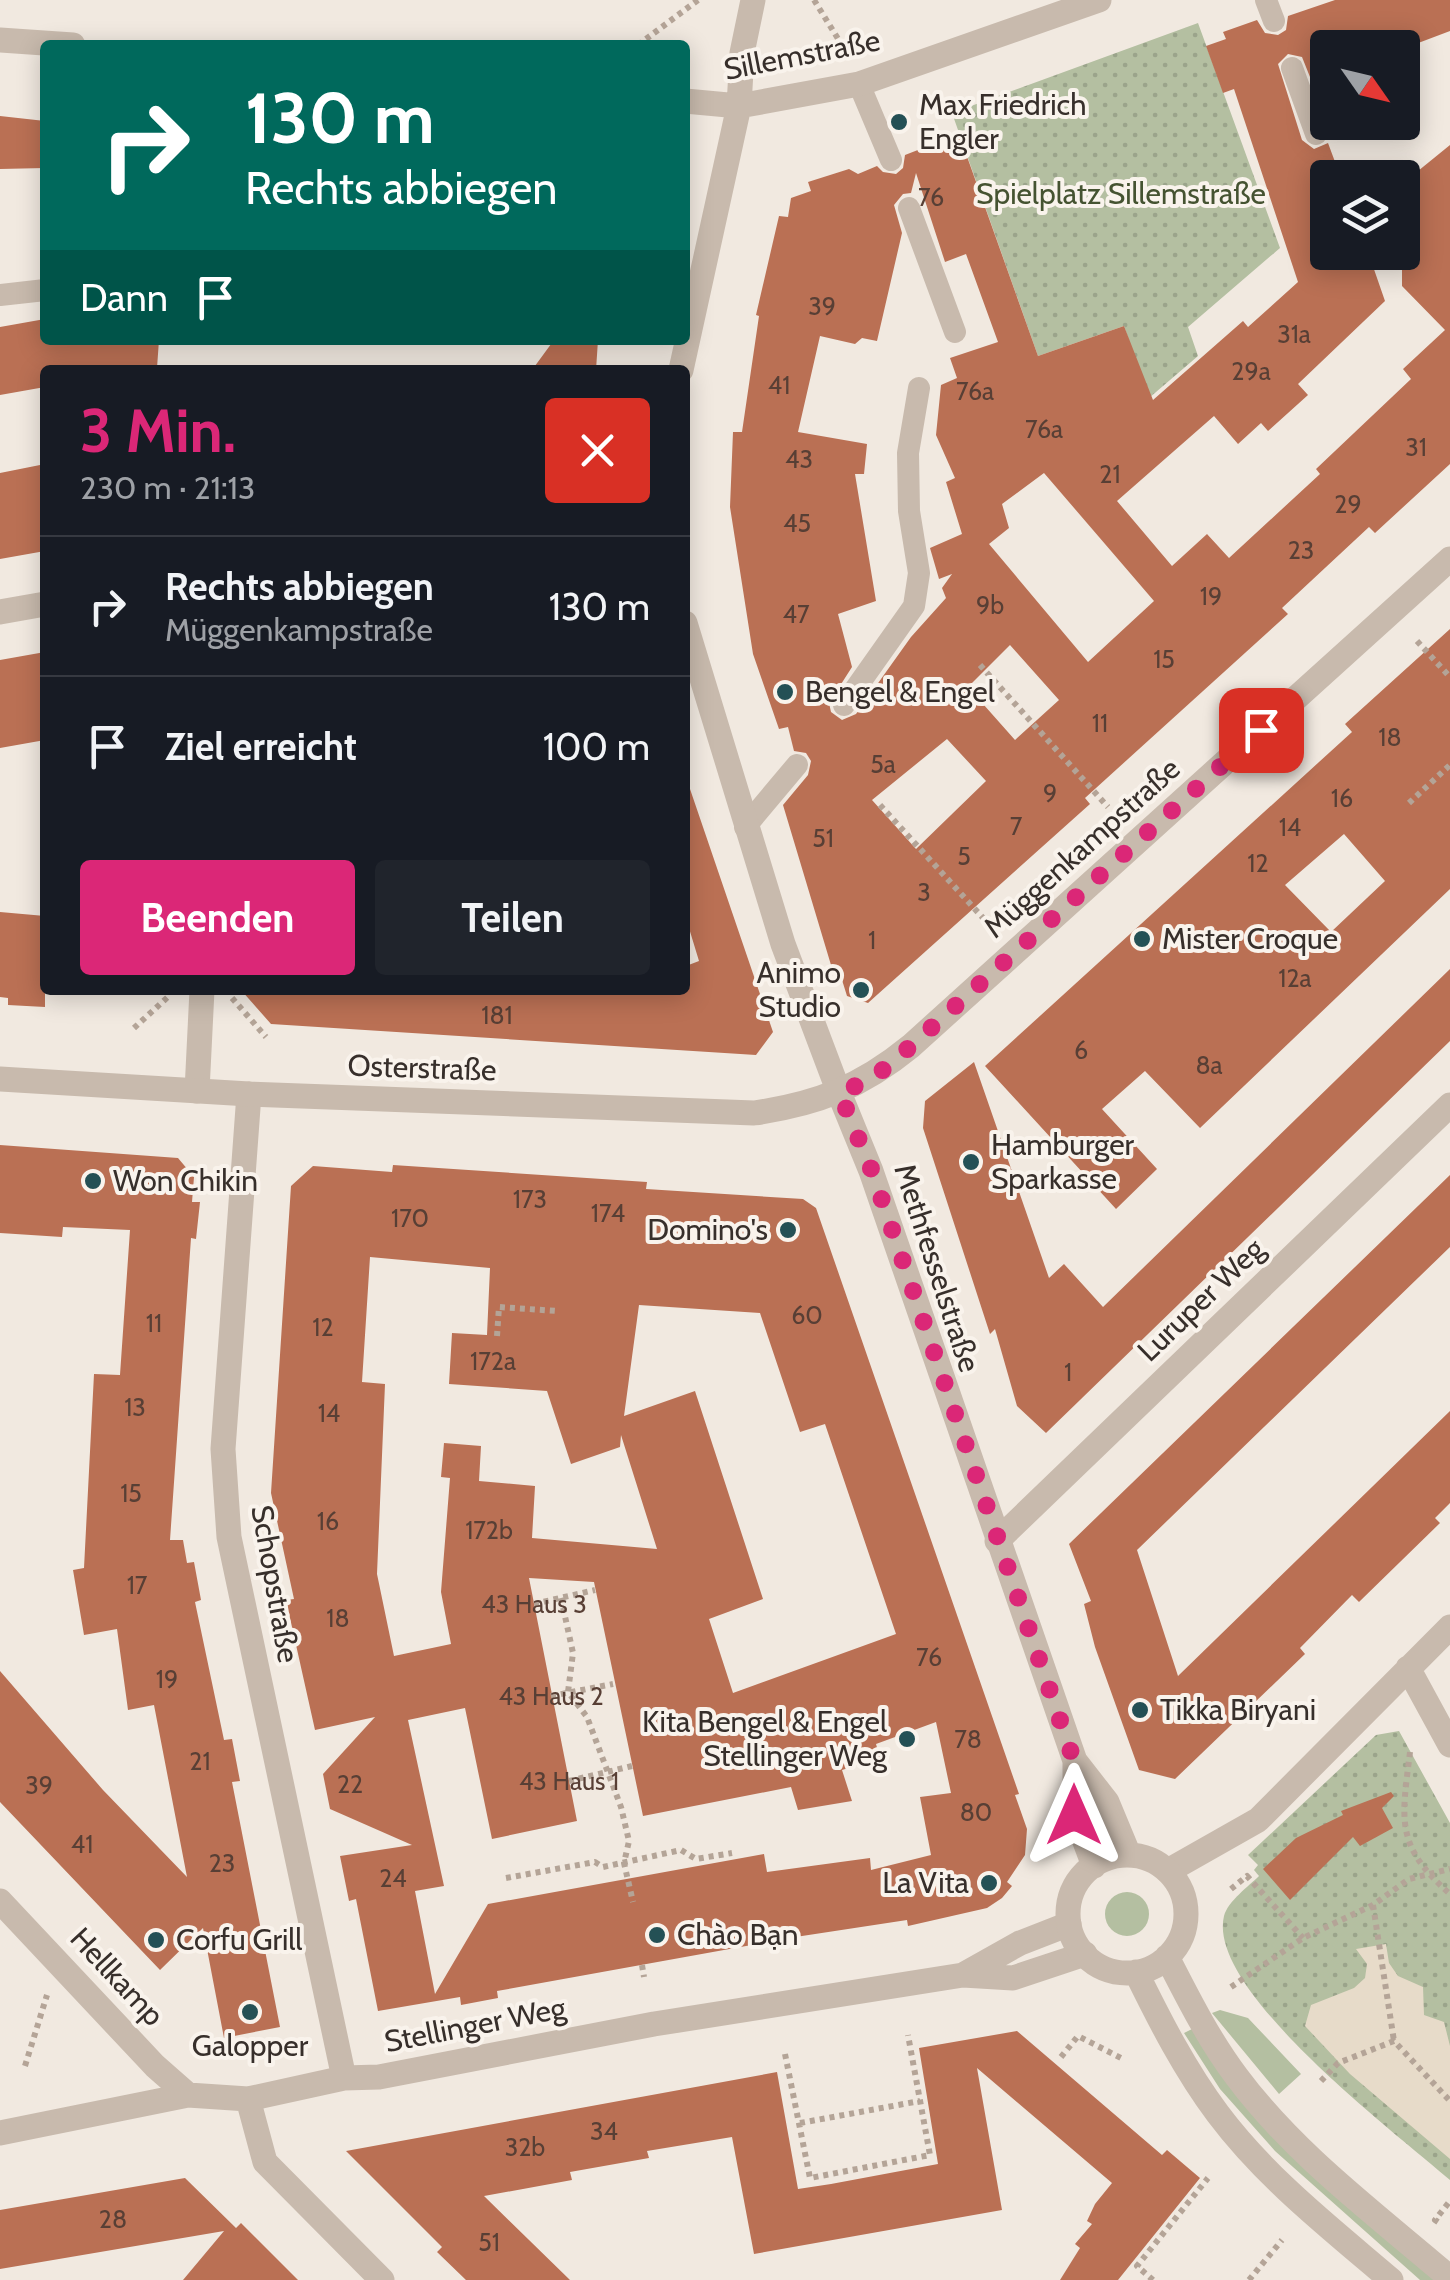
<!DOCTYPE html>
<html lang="de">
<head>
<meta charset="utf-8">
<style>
	body { margin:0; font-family:Cabin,sans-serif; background:#20242c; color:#f1f3f6; height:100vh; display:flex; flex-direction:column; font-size:38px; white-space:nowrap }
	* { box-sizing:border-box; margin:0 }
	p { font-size:32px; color:#9ea1a6 }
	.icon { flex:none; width:55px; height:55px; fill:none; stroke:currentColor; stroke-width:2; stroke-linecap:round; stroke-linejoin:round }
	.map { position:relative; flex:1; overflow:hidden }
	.sheet { position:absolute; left:40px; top:365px; width:650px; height:630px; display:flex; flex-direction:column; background:#171b24; border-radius:10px; box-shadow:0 5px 25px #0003 }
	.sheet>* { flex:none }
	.banner { position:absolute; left:40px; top:40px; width:650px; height:305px; border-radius:10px; box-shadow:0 5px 25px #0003; background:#00695c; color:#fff; overflow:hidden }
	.needle { width:65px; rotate:124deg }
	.controls { position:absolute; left:1310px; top:30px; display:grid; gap:20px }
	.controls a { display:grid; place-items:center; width:110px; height:110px; border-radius:10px; background:#171b24; box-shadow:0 5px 25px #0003; font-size:50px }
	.pin { position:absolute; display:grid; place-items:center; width:85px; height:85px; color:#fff; margin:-42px; border-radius:20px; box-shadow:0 5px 15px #0006 }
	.me { position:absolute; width:110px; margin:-55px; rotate:0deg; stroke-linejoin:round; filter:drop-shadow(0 0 8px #0008) }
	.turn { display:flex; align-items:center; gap:35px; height:210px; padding:0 40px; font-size:45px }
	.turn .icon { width:130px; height:130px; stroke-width:2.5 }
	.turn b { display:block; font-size:70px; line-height:85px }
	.then { display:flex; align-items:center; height:95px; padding:0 40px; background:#0003; gap:20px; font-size:38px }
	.round { display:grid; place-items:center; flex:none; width:105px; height:105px; border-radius:10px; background:#20242c }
	.overview { display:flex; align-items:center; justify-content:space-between; height:170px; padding:0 40px }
	h1 { font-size:60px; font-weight:800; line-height:75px; color:#db2777 }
	.button { display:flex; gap:20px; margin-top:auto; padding:20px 40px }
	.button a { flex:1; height:115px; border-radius:10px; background:#db2777; color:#fff; font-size:40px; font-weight:800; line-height:115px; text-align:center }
	.button a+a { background:#20242c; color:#f1f3f6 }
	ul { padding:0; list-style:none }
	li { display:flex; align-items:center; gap:30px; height:140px; padding:0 40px; border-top:2px solid #363941 }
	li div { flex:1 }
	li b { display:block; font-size:38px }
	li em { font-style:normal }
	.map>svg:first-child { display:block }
	.green { fill:#b4bfa1 }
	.park { fill:url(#park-dots) }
	.plaza { fill:#e7dbc9 }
	.building { fill:#ba7054; fill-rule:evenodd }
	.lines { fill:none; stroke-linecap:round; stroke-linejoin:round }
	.path { stroke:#b4a497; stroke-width:6; stroke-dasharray:5 5; stroke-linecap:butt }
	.service { stroke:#c8baad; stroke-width:22 }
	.minor { stroke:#c8baad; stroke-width:25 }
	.tertiary { stroke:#c8baad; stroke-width:25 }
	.route { stroke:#db2777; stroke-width:18; stroke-dasharray:0 32.4 }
	.poi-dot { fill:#245055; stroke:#f9f3ec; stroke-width:4 }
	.labels { text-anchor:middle; stroke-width:8; stroke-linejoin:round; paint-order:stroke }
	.number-label { font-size:25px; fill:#583f35 }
	.street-label { font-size:30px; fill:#372f2b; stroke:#f9f3ec }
	.poi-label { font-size:30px; fill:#372f2b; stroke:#f9f3ec; text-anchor:start }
	.park-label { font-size:30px; fill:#455331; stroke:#f9f3ec }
</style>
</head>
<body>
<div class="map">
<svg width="1450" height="2280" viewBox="0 0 1450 2280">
	<defs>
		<pattern id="park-dots" width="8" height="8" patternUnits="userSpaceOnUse" patternTransform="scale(2.5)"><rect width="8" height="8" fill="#b4bfa1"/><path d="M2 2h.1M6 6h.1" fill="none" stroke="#9ba48b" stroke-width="1.8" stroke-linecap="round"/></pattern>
	</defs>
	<rect width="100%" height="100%" fill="#f1e9e0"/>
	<!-- green -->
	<path class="green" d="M1105 1914a22 22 0 1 1 44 0a22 22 0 1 1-44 0Z
		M1220,2010L1248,2018L1301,2074L1279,2094L1212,2013Z
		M1194,2028L1436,2280H1420L1275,2151L1220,2089L1184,2033Z"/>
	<!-- park -->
	<path class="park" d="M1198,23L1280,248L1188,327L1198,356L1149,398L1124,326L1038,356L952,113Z
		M1399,1731L1450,1823V2180C1396,2133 1206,1990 1224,1916C1228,1901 1249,1886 1259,1876L1254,1870L1258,1865L1248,1855L1376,1735Z"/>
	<!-- plaza -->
	<path class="plaza" d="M1386,1944L1389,1963L1398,1976L1423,1987L1424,2015L1444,2022L1450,2046V2159L1350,2074L1305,2026L1311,2005L1354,1988L1365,1978L1367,1964L1356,1949Z"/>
	<!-- building -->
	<path class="building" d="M1335,0H1450V31L1405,48H1328V122L1302,57L1288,54L1278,64L1302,140L1314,149L1328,143L1341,178H1328V252H1368L1385,301L1298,384L1308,395L1268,431L1261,423L1238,444L1214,416L1117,501L1172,566L1207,534L1229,558L1320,474L1316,469L1411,379L1403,369L1445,330L1402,286V184L1450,145V464L1375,533L1369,527L1282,608L1288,614L1085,798L1090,804L868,1003L847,996L838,967L831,965L783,805L808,775L811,761L806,753L794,751L788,727L779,729L753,654L730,507L733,432H742L759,316L756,315L779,216L788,217L791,198L811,191L808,182L849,169L858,174L877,166L883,172L896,174L903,168L905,155L959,134L1038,356L1124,326L1153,400L1243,321L1248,327L1298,282L1234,89L1223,93L1206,46L1226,39L1223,32L1257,20L1265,33L1278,35L1286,30L1288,16ZM916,173L945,262L966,254L998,342L950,358L957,378L941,385L936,435L955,478L946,482L962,534L930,548L939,579L952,574L942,588L946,598L911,637L856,714L842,720L831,712L829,703L852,667L838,614L876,601L855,474H864L867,444L798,432L820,336L855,344L862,338L877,341L902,233L894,205L903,194L911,193ZM1044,473L1154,601L1088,662L989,544L1009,528L1002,504ZM1010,645L1059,700L1015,740L968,687ZM947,739L986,781L916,849L872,800Z
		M0,116L45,121V168L0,169Z
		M45,319V340H159L157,368L45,370V387L0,395V327Z
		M554,340H598L596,370H532Z
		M45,464V551L0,559V473Z
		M1450,629V889L1200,1128L1145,1071L1102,1109L1157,1169L1116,1209L985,1066L1352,732L1345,724ZM1344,834L1385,881L1331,932L1285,885Z
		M45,652V740L0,748V660Z
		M690,789L773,1032L756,1055L271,1024L241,990H685L686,966L699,961L685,915V790Z
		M0,912L45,916V1007L8,1005V998L0,997Z
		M1450,969V1041L1046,1433L1017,1406L995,1329L990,1334L923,1128L925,1101L974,1062L1049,1278L1064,1264L1103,1307Z
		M0,1145L178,1158L194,1177L192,1202H200L196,1239L191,1238L170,1540H183L187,1563L194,1562L201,1600L195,1602L224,1740L232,1739L240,1781L232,1782L280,2027L224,2038L203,1928L160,1970L0,1802V1671L103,1790L187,1877L154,1705L128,1710L117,1629L84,1635L73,1570L84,1568L94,1374L120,1375L130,1230L63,1227L62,1237L0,1233Z
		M393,1165L647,1182L646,1189L803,1199L816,1208L1019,1794L1015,1795L1027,1829L1025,1855L1007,1882L1012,1886L1002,1898L987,1908L908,1926L907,1920L802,1936L497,1991L498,1998L461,2005L460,1997L378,2011L356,1899L349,1901L340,1856L412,1845L330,1809L323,1774L375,1717L315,1730L286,1600L294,1599L271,1493L291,1186L313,1166L392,1172ZM370,1257L490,1268L487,1335L452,1333L449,1384L547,1391L571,1464L620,1447L621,1435L657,1549L532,1538L535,1486L479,1481L481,1446L444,1443L441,1477L450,1478L441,1592L451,1644L394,1656L377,1574L385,1384L362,1382ZM639,1305L760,1313L800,1432L825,1424L896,1634L733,1693L709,1619L763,1599L695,1391L624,1416ZM529,1578L594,1582L643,1816L791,1787L798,1810L852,1801L842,1770L880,1758L876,1744L936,1722L951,1793L920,1797L931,1855L871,1870L870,1858L767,1872L764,1854L488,1904L435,1994L415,1891L444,1886L408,1720L465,1708L492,1839L577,1821Z
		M1450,1175V1247L1137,1550L1178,1676L1450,1411V1503L1435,1518L1440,1523L1359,1602L1352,1595L1300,1648L1305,1654L1175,1779L1139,1770L1095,1647L1084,1604L1091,1601L1069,1544Z
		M1391,1792L1394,1796L1382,1808L1393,1828L1360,1846L1353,1837L1290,1900L1263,1869L1296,1838L1343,1815L1341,1811Z
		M1017,2031L1162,2155L1167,2150L1200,2178L1118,2280H1060L1080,2248L1075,2244L1092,2224L1087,2221L1095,2204L1112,2183L977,2068L1002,2210L754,2254L732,2137L647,2151L649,2158L570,2172L572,2180L484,2196L570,2280H466L437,2252L442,2247L346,2151L777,2072L798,2189L831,2184L938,2164L919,2048Z
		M185,2178L236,2228L241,2223L298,2280H183L224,2231L0,2269V2210Z"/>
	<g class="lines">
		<!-- path -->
		<path class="path" d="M814,0L845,50
			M638,45L698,0
			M1417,641L1450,677
			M980,665L1108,807
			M1409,803L1450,765
			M880,805L984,919
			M232,998L266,1037
			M134,1028L170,995
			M497,1336L499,1307L557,1311
			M561,1598L573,1653L568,1692L587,1717L621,1807L629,1841L624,1863L633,1902
			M534,1604L595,1590
			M551,1696L613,1684
			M1410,1752C1402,1819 1394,1845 1450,1894
			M569,1781L632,1766
			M506,1878L595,1862L603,1867L681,1850L696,1859L732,1853
			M1231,1889L1247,1876L1303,1938
			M1373,1905L1394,2041
			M642,1965L644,1977
			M1231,1987L1303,1938L1373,1905L1409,1879L1450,1869
			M785,2054L810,2178L930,2155L908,2035
			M1061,2057L1078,2036L1121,2058
			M25,2066L47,1995
			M1321,2081L1338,2063L1394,2041L1450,2101
			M800,2123L920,2101
			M1438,2222L1435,2220L1450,2201
			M1153,2280L1137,2266L1208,2178
			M1249,2280L1282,2240"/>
		<!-- service -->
		<path class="service" d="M1266,0L1274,21
			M1292,68L1316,134
			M859,84L891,160
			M909,208L955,332
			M0,295L45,290
			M844,705L914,606L919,573L909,511L908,453L919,388
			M745,827L797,765"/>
		<!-- minor -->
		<path class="minor" d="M0,40L73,45
			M685,101L739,106L859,84L1099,0
			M681,370L739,106L742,53L753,0
			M0,612L45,604
			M685,623L783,944L840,1095
			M197,1091L202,990
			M249,1094L223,1449L229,1537L344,2078
			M997,1541L1450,1105
			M1408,1668L1450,1745
			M1168,1871L1258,1820L1450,1627
			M0,1901L155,2066L188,2095
			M963,1975L1020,1943L1069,1924
			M248,2099L265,2162L382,2280
			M0,2133L188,2095L248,2099L344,2078L379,2077L654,2024L963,1975L1013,1978L1085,1954"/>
		<!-- tertiary -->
		<path class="tertiary" d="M0,1079L249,1094L754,1113C817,1104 861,1087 911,1046L1450,559
			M840,1095L871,1171L1075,1761L1107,1802L1129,1855
			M1075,1761V1815L1094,1866
			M1068 1914a59 59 0 1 1 118 0a59 59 0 1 1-118 0Z
			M1167,1957C1188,1998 1209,2040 1237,2077C1295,2155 1377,2215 1450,2278
			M1136,1972C1160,2021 1185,2070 1218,2114C1266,2178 1330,2228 1391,2280"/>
	</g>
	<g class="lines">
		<!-- route -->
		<path class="route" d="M1074,1815V1761L872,1171L840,1094L878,1074L911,1046L1261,730"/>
	</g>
	<!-- markers -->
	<g class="poi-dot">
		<circle cx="899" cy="122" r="10"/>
		<circle cx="785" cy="692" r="10"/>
		<circle cx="1142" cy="939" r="10"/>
		<circle cx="861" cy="990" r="10"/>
		<circle cx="971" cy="1162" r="10"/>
		<circle cx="93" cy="1181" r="10"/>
		<circle cx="788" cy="1230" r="10"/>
		<circle cx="1140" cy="1710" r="10"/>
		<circle cx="907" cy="1739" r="10"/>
		<circle cx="989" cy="1883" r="10"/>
		<circle cx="657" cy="1935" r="10"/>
		<circle cx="156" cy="1940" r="10"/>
		<circle cx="250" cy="2012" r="10"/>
	</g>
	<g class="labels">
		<!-- number labels -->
		<g class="number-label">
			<text x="931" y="206">76</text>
			<text x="822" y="315">39</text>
			<text x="1294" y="343">31a</text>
			<text x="1251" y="380">29a</text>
			<text x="779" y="394">41</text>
			<text x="975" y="400">76a</text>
			<text x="1044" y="438">76a</text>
			<text x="1416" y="456">31</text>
			<text x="799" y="468">43</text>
			<text x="1110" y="483">21</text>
			<text x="1348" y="513">29</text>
			<text x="797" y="532">45</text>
			<text x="1301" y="559">23</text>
			<text x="1211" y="605">19</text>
			<text x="990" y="614">9b</text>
			<text x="796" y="623">47</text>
			<text x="1164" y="668">15</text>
			<text x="1100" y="732">11</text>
			<text x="1390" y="746">18</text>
			<text x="883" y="773">5a</text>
			<text x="1050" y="802">9</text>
			<text x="1342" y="807">16</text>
			<text x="1016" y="835">7</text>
			<text x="1290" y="836">14</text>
			<text x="823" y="847">51</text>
			<text x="964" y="865">5</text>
			<text x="1258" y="872">12</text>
			<text x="924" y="901">3</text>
			<text x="872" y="949">1</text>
			<text x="1295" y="987">12a</text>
			<text x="497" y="1024">181</text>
			<text x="1081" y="1059">6</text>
			<text x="1209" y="1074">8a</text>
			<text x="530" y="1208">173</text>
			<text x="608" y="1222">174</text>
			<text x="410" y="1227">170</text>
			<text x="807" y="1324">60</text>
			<text x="154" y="1332">11</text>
			<text x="323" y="1336">12</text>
			<text x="493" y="1370">172a</text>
			<text x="1068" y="1381">1</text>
			<text x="135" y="1416">13</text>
			<text x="329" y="1422">14</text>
			<text x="131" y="1502">15</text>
			<text x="328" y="1530">16</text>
			<text x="489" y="1539">172b</text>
			<text x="137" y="1594">17</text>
			<text x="534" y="1613">43 Haus 3</text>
			<text x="338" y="1627">18</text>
			<text x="929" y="1666">76</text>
			<text x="167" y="1688">19</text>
			<text x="551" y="1705">43 Haus 2</text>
			<text x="968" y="1748">78</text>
			<text x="200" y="1770">21</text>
			<text x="569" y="1790">43 Haus 1</text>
			<text x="350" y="1793">22</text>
			<text x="39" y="1794">39</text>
			<text x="976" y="1821">80</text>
			<text x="82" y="1853">41</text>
			<text x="222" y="1872">23</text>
			<text x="393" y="1887">24</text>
			<text x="604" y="2140">34</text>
			<text x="525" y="2156">32b</text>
			<text x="113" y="2228">28</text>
			<text x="489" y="2251">51</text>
		</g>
		<!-- street labels -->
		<g class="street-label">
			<text transform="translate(802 55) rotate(-11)" y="10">Sillemstraße</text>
			<text transform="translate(1082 848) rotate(-42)" y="10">Müggenkampstraße</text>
			<text transform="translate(422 1068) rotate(2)" y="10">Osterstraße</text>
			<text transform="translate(937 1268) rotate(72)" y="10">Methfesselstraße</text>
			<text transform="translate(1201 1300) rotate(-44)" y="10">Luruper Weg</text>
			<text transform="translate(275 1584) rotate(80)" y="10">Schopstraße</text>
			<text transform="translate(117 1977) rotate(47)" y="10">Hellkamp</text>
			<text transform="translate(475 2025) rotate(-11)" y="10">Stellinger Weg</text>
		</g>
		<!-- poi labels -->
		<g class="poi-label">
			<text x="919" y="115">Max Friedrich<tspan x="919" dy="34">Engler</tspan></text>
			<text x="805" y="702">Bengel &amp; Engel</text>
			<text x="1162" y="949">Mister Croque</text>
			<text x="841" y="983" text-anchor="end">Animo<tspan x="841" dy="34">Studio</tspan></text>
			<text x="991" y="1155">Hamburger<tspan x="991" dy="34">Sparkasse</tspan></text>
			<text x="113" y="1191">Won Chikin</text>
			<text x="768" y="1240" text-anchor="end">Domino's</text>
			<text x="1160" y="1720">Tikka Biryani</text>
			<text x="887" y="1732" text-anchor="end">Kita Bengel &amp; Engel<tspan x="887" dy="34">Stellinger Weg</tspan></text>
			<text x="969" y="1893" text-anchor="end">La Vita</text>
			<text x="677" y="1945">Chào Bạn</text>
			<text x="176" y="1950">Corfu Grill</text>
			<text x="250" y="2056" text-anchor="middle">Galopper</text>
		</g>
		<!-- park labels -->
		<g class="park-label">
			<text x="1121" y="204">Spielplatz Sillemstraße</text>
		</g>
	</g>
</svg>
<div class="controls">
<a><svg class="needle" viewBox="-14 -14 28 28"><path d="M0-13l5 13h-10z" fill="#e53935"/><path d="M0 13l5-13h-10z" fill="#9ea1a6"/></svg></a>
<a><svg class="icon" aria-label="layers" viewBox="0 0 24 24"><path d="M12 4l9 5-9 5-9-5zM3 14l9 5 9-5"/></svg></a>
</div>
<div class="pin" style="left:1261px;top:730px;background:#d93025"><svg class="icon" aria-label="arrive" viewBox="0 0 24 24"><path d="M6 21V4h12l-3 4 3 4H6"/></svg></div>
<svg class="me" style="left:1074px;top:1815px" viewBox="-20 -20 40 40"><path d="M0-17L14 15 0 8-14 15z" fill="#db2777" stroke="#fff" stroke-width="4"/></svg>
<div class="banner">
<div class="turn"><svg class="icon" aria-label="right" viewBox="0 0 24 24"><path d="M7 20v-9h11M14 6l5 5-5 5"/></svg><div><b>130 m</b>Rechts abbiegen</div></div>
<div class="then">Dann<svg class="icon" aria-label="arrive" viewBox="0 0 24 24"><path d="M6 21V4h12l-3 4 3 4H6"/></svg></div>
</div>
<section class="sheet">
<div class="overview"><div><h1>3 Min.</h1><p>230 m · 21:13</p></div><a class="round" style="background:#d93025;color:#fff"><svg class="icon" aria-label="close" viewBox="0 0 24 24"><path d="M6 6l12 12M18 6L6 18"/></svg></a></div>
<ul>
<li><svg class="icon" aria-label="right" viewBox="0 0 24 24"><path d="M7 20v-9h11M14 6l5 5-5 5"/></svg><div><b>Rechts abbiegen</b><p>Müggenkampstraße</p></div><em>130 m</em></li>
<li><svg class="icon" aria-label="arrive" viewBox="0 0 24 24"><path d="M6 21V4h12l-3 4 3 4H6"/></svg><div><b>Ziel erreicht</b></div><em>100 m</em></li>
</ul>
<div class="button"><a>Beenden</a><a>Teilen</a></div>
</section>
</div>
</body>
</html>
